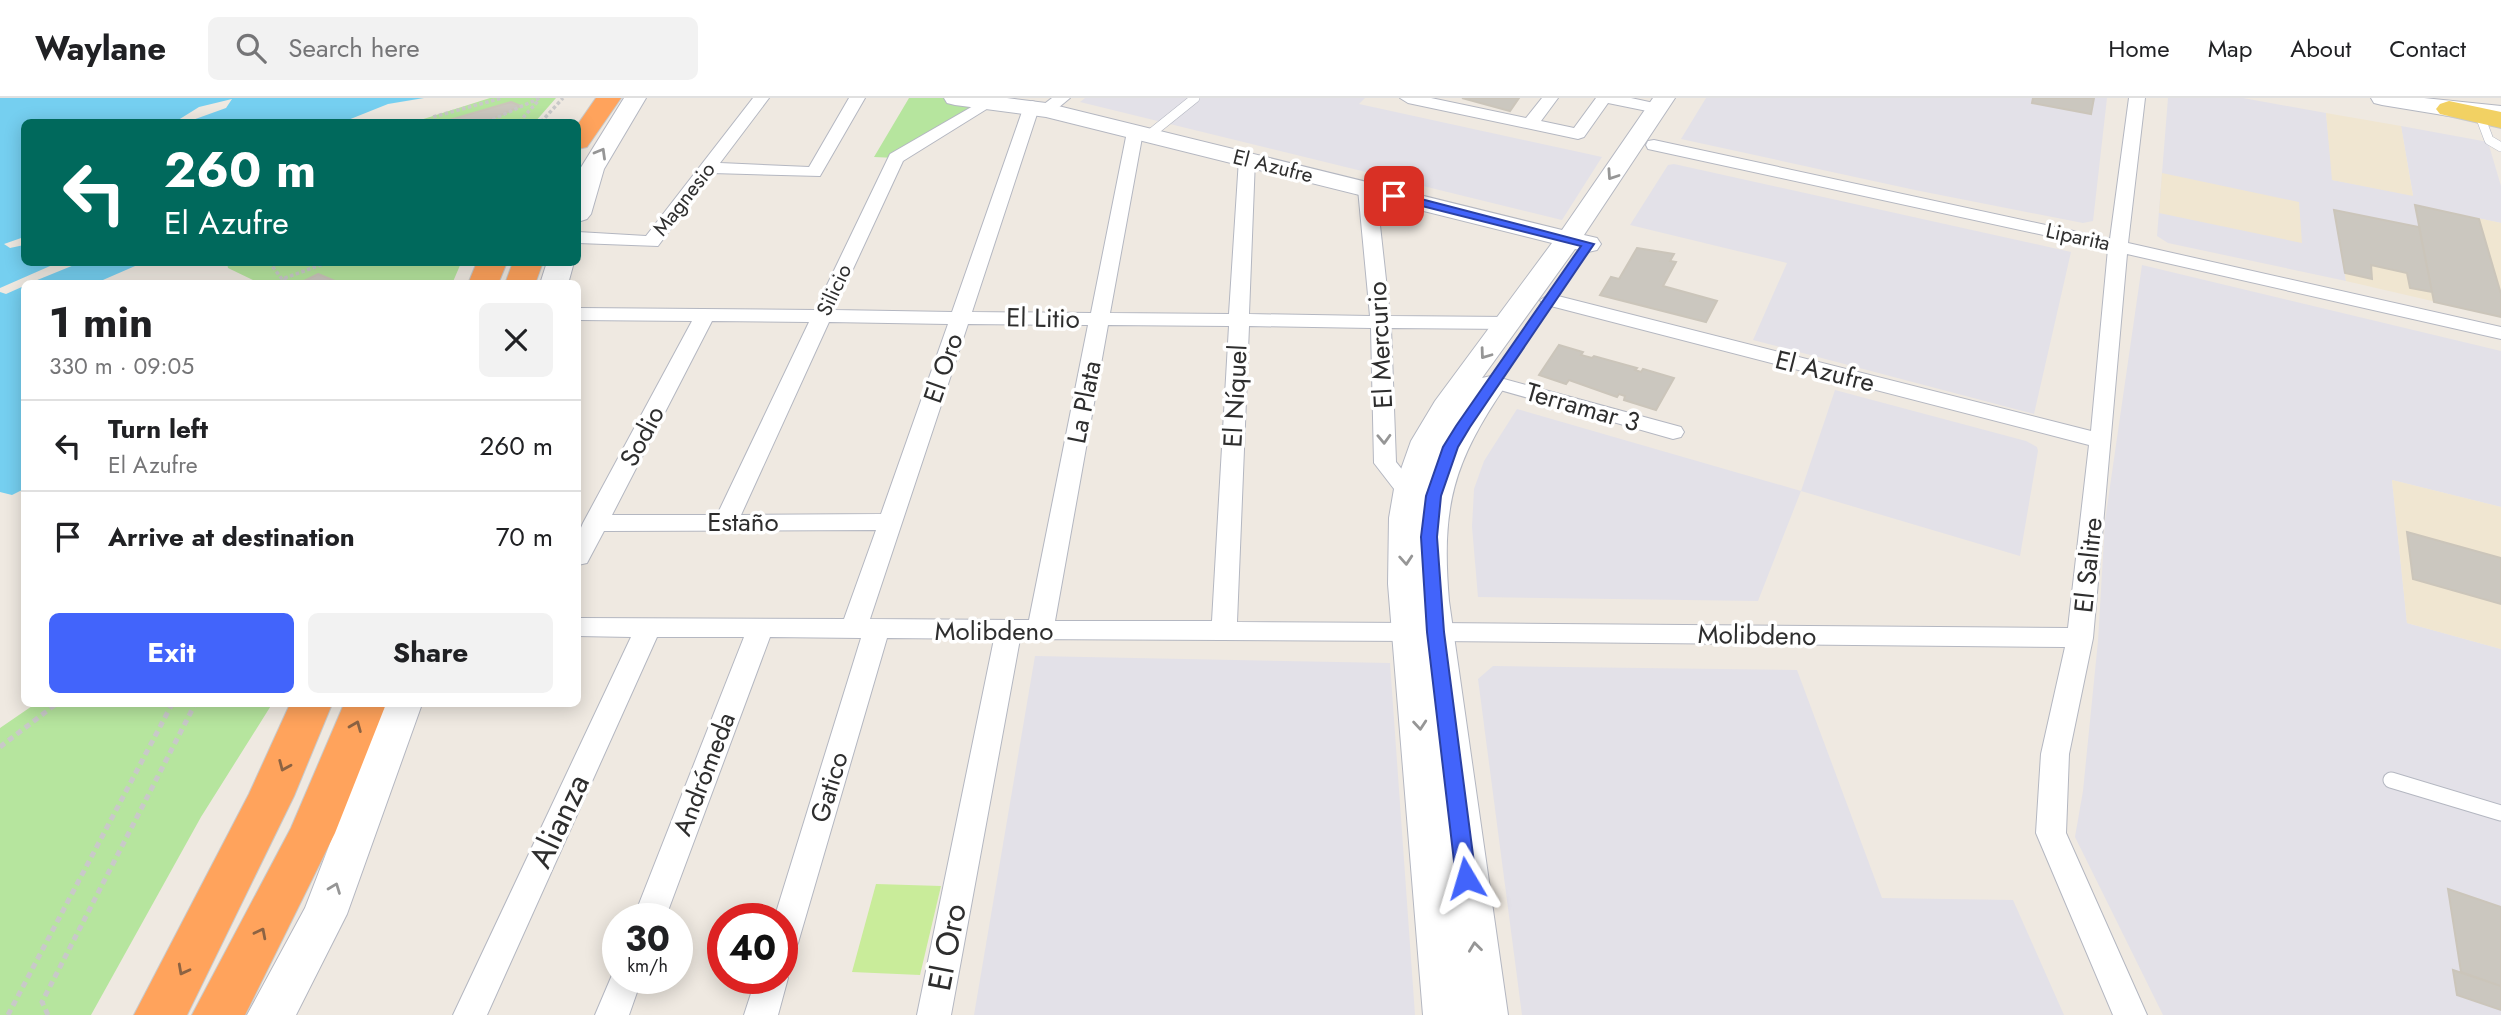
<!DOCTYPE html>
<html lang="en">
<head>
<meta charset="utf-8">
<style>
	body { margin:0; font-family:Jost,sans-serif; background:#f2f2f2; color:#202124; height:100vh; display:flex; flex-direction:column; font-size:26px; white-space:nowrap }
	* { box-sizing:border-box; margin:0 }
	p { font-size:23px; color:#757577 }
	.icon { flex:none; width:38px; height:38px; fill:none; stroke:currentColor; stroke-width:2; stroke-linecap:round; stroke-linejoin:round }
	.map { position:relative; flex:1; overflow:hidden }
	.sheet { position:absolute; left:21px; top:182px; width:560px; height:427px; display:flex; flex-direction:column; background:#fff; border-radius:10px; box-shadow:0 4px 18px #0003 }
	.sheet>* { flex:none }
	.banner { position:absolute; left:21px; top:21px; width:560px; height:147px; border-radius:10px; box-shadow:0 4px 18px #0003; background:#00695c; color:#fff; overflow:hidden }
	.speed { position:absolute; left:602px; top:805px; display:flex; gap:14px; font-size:35px; font-weight:700; text-align:center }
	.speed>* { display:grid; place-content:center; width:91px; height:91px; border-radius:50%; background:#fff; box-shadow:0 4px 18px #0003; line-height:1 }
	.speed small { font-size:18px; font-weight:400 }
	.speed .limit { border:10px solid #d22; background:#fff; color:#111 }
	.pin { position:absolute; display:grid; place-items:center; width:60px; height:60px; color:#fff; margin:-30px; border-radius:14px; box-shadow:0 4px 10px #0006 }
	.me { position:absolute; width:77px; margin:-38px; rotate:353deg; stroke-linejoin:round; filter:drop-shadow(0 0 5px #0008) }
	.turn { display:flex; align-items:center; gap:24px; height:147px; padding:0 28px; font-size:32px }
	.turn .icon { width:91px; height:91px; stroke-width:2.5 }
	.turn b { display:block; font-size:49px; line-height:60px }
	.round { display:grid; place-items:center; flex:none; width:74px; height:74px; border-radius:10px; background:#f2f2f2 }
	.summary { display:flex; align-items:center; justify-content:space-between; height:119px; padding:0 28px }
	h1 { font-size:42px; font-weight:700; line-height:52px }
	.cta { display:flex; gap:14px; margin-top:auto; padding:14px 28px }
	.cta a { flex:1; height:80px; border-radius:10px; background:#4264fb; color:#fff; font-size:28px; font-weight:700; line-height:80px; text-align:center }
	.cta a+a { background:#f2f2f2; color:#202124 }
	ul { padding:0; list-style:none }
	li { display:flex; align-items:center; gap:21px; height:91px; padding:0 28px; border-top:2px solid #e0e0e0 }
	li div { flex:1 }
	li b { display:block; font-size:26px }
	li em { font-style:normal }
	header { display:flex; align-items:center; gap:42px; box-sizing:border-box; height:98px; padding:0 35px; background:#fff; border-bottom:2px solid #e0e0e0 }
	header strong { font-size:33px }
	nav { display:flex; gap:38px; margin-inline-start:auto; font-size:24px }
	.search { width:490px; height:63px; background:#f2f2f2; display:flex; align-items:center; gap:18px; box-sizing:border-box; padding:0 24px; border-radius:10px; color:#757577; font-size:26px }
	.map>svg:first-child { display:block }
	.industrial { fill:#e3e1e8 }
	.education { fill:#f0e6d1 }
	.green { fill:#b6e59e }
	.pitch { fill:#c9ec9a }
	.water { fill:#75cff0 }
	.building { fill:#cbc7bf; stroke:#cbc5ba; stroke-width:2 }
	.lines { fill:none; stroke-linecap:round; stroke-linejoin:round }
	.lane-far1-casing { stroke:#b4b7c1; stroke-width:10 }
	.lane-casing { stroke:#b4b7c1; stroke-width:17 }
	.street-casing { stroke:#b4b7c1; stroke-width:2 }
	.secondary-casing { stroke:#b4b7c1; stroke-width:2 }
	.primary-casing { stroke:#c9c9c9; stroke-width:2 }
	.highway-casing { stroke:#c9c9c9; stroke-width:2 }
	.path-far1 { stroke:#c9c9c9; stroke-width:3.5; stroke-dasharray:3.5 2.5; stroke-linecap:butt }
	.path { stroke:#c9c9c9; stroke-width:5; stroke-dasharray:6 4.5; stroke-linecap:butt }
	.lane-far1 { stroke:#fff; stroke-width:9 }
	.lane { stroke:#fff; stroke-width:15 }
	.street { fill:#fff; fill-rule:evenodd }
	.secondary { fill:#fff; fill-rule:evenodd }
	.primary { fill:#f2d163; fill-rule:evenodd }
	.highway { fill:#ffa35c; fill-rule:evenodd }
	.oneway { stroke:#969696 }
	.oneway2 { stroke:#8c6343 }
	.route { fill:#4264fb; stroke:#2b41a3; stroke-width:2 }
	.labels { text-anchor:middle; stroke-width:7; stroke-linejoin:round; paint-order:stroke }
	.far-street-label { font-size:21px; fill:#2e2e2e; stroke:#fff }
	.street-label { font-size:26px; fill:#2e2e2e; stroke:#fff }
	.near-street-label { font-size:32px; fill:#2e2e2e; stroke:#fff }
</style>
</head>
<body>
<header>
<strong>Waylane</strong>
<div class="search"><svg class="icon" aria-label="search" viewBox="0 0 24 24"><circle cx="10" cy="10" r="6"/><path d="M15 15l6 6"/></svg>Search here</div>
<nav><a>Home</a><a>Map</a><a>About</a><a>Contact</a></nav>
</header>
<div class="map">
<svg width="2501" height="917" viewBox="0 0 2501 917">
	<rect width="100%" height="100%" fill="#efe9e1"/>
	<!-- industrial -->
	<path class="industrial" d="M1085,0H1365L1359,6L1602,59L1562,122L1080,4Z
		M1706,0H2107L2093,123L2083,125L1915,92L1681,41Z
		M2168,0H2243L2326,15L2333,82L2413,97L2401,28L2488,44L2501,88V125L2415,107L2419,129L2335,112L2346,183L2168,145L2157,138Z
		M1674,66L2071,154L2034,316L1753,242L1787,165L1630,127L1668,67Z
		M2142,167L2501,253V409L2392,382L2407,525L2501,551V917H2163L2075,739L2083,693L2098,543L2105,423Z
		M1835,292L2026,343L2037,349L2038,353L2020,458L1801,393L1758,503L1478,499L1472,429L1474,391L1484,363L1517,311L1801,393Z
		M1035,558L1390,565L1415,917H974Z
		M1493,568L1797,572L1882,800L2013,802L2064,917H1522L1478,581Z"/>
	<!-- education -->
	<path class="education" d="M2326,15L2401,28L2413,98L2332,82Z
		M2162,75L2299,104L2302,145L2159,115Z
		M2415,107L2501,125V219L2346,183L2334,112L2419,129Z
		M2392,382L2501,409V551L2407,525Z"/>
	<!-- green -->
	<path class="green" d="M490,0H556L535,24H414Z
		M909,0H955L990,4L896,60L874,59Z
		M227,165H461L452,186L259,185L228,170Z
		M35,606H272L201,719L91,917H0V630Z"/>
	<!-- pitch -->
	<path class="pitch" d="M876,786L941,788L920,877L852,874Z"/>
	<!-- water -->
	<path class="water" d="M0,0H424L388,6L343,24H187L226,10L232,1L199,9L175,24H24V139L4,146L10,150L24,147V164L57,165L0,190Z
		M79,165L140,164L142,165L96,185H30Z
		M24,188V391L12,397L0,394V194L6,196Z"/>
	<!-- building -->
	<path class="building" d="M1462,0H1519L1510,13Z
		M2033,0H2094L2091,16L2032,5Z
		M511,4L521,8L485,24H443Z
		M2415,107L2479,121L2501,196V219L2434,204Z
		M2334,112L2419,129L2432,194L2410,190L2407,175L2371,167L2372,181L2345,175Z
		M1637,150L1674,156L1670,163L1676,164L1663,188L1717,203L1706,224L1600,197L1611,179L1619,181Z
		M318,176L342,186L300,185Z
		M1559,247L1583,254L1581,257L1592,260L1594,258L1637,270L1635,272L1641,274L1643,271L1674,280L1656,312L1624,302L1625,298L1619,296L1617,299L1569,282L1566,286L1539,277Z
		M2407,434L2501,460V506L2413,481Z
		M2448,791L2501,809V888L2461,874Z
		M2453,872L2501,888V912L2457,897Z"/>
	<g class="lines">
		<defs>
			<path id="lane-far1" d="M2480,18L2489,42L2501,49
				M1149,37L1195,0"/>
			<path id="lane" d="M2391,682L2501,715"/>
			<path id="street" d="M753,0H769L720,65L809,69L849,0H865L820,78L712,75L658,148L578,145V134L646,138Z
				M987,0L996,1L998,4L903,63L834,212L952,214L1024,8L1032,3L1038,5L1039,10L1052,0H1070L1052,15L1046,17L1038,13L972,214L1091,215L1127,34L1135,29L1143,34L1110,215L1229,216L1239,61L1247,56L1255,61L1249,216L1370,218L1358,91L1367,86L1376,91L1390,218L1508,219L1515,221L1518,225L1515,229L1508,231L1391,230L1396,364L1421,395L1417,400L1409,403L1401,400L1374,365L1371,230L1249,228L1237,524L1411,525L1420,527L1423,532L1426,527L1435,525L2068,530L2089,347L1543,206L1540,202L1550,196L2091,333L2108,151L1648,51L1646,47L1648,43L1654,42L2110,141L2129,0H2145L2128,145L2501,229V241L2127,156L2093,540L2069,656L2066,735L2147,917H2113L2036,735L2041,656L2065,549L1435,543L1426,541L1423,536L1420,541L1411,543L1020,541L951,917H917L994,541L887,540L798,845L793,855L782,859V821H774L861,540L770,539L665,821H633L744,539H657L487,917H453L631,539L578,538V520L844,521L876,432L604,433L587,465L578,467V437L583,425L692,223L578,222V210L815,212L890,56ZM712,223L809,224L717,417H612ZM829,224L948,226L881,416L741,417ZM968,226L1088,227L1029,522L870,521ZM1108,227L1229,228L1212,523H1055Z
				M1400,0H1431L1526,20L1542,0H1558L1541,23L1574,30L1596,0H1631L1663,7L1665,10L1657,15L1608,5L1584,39L1578,41L1408,5Z
				M1493,278L1681,329L1684,334L1681,339L1673,341L1486,288L1482,284L1486,280Z
				M618,868V880H642L629,917H595L615,870Z
				M782,869L788,880L778,917H744L756,880H782Z"/>
			<path id="secondary" d="M624,0H646L604,71L591,116L587,121L578,124L580,71Z
				M944,0H1007L1046,5L1562,132L1653,0H1675L1584,137L1597,140L1601,146L1597,152L1588,154L1575,151L1482,280L1491,278L1502,281L1506,287C1453,365 1441,408 1449,503L1508,917H1423L1388,486L1389,420L1394,391L1411,343L1435,303L1552,145L1046,19L955,7L947,5Z
				M2371,0H2424L2501,8V22L2449,18L2382,7L2374,5Z
				M547,164H574L568,186H540Z
				M384,606H422L347,816L296,917H247L305,810Z"/>
			<path id="primary" d="M2449,3L2501,14V30L2440,16L2436,11L2440,6Z"/>
			<path id="highway" d="M596,0H621L587,49L578,51V26Z
				M477,164H507L498,186H468Z
				M513,164H543L535,186H505Z
				M290,606H332L294,698L187,917H134L249,696Z
				M344,606H386L335,735L245,917H192L291,730Z"/>
		</defs>
		<!-- lane-far1 casing -->
		<use href="#lane-far1" class="lane-far1-casing"/>
		<!-- lane casing -->
		<use href="#lane" class="lane-casing"/>
		<!-- street casing -->
		<use href="#street" class="street-casing"/>
		<!-- secondary casing -->
		<use href="#secondary" class="secondary-casing"/>
		<!-- primary casing -->
		<use href="#primary" class="primary-casing"/>
		<!-- highway casing -->
		<use href="#highway" class="highway-casing"/>
		<!-- path-far1 -->
		<path class="path-far1" d="M430,24L433,19L502,0
			M487,24L540,0
			M519,24L539,2
			M541,24L563,0
			M269,164L282,181L329,164
			M283,181L292,186"/>
		<!-- path -->
		<path class="path" d="M0,649L56,606
			M8,917L172,606
			M48,917L42,904L195,606"/>
		<!-- lane-far1 -->
		<use href="#lane-far1" class="lane-far1"/>
		<!-- lane -->
		<use href="#lane" class="lane"/>
		<!-- street -->
		<use href="#street" class="street"/>
		<!-- secondary -->
		<use href="#secondary" class="secondary"/>
		<!-- primary -->
		<use href="#primary" class="primary"/>
		<!-- highway -->
		<use href="#highway" class="highway"/>
	</g>
	<!-- one-way arrows -->
	<defs><path id="oneway-chevron" d="M-2-3.5L2.5 0L-2 3.5" fill="none" stroke-width="1.6" stroke-linecap="round" stroke-linejoin="round" transform="scale(1.75)"/></defs>
	<g class="oneway">
		<use href="#oneway-chevron" transform="translate(601 55) rotate(-60)"/>
		<use href="#oneway-chevron" transform="translate(1612 77) rotate(124)"/>
		<use href="#oneway-chevron" transform="translate(1485 256) rotate(126)"/>
		<use href="#oneway-chevron" transform="translate(1384 341) rotate(88)"/>
		<use href="#oneway-chevron" transform="translate(1406 462) rotate(86)"/>
		<use href="#oneway-chevron" transform="translate(1420 627) rotate(85)"/>
		<use href="#oneway-chevron" transform="translate(335 790) rotate(-69)"/>
		<use href="#oneway-chevron" transform="translate(1475 849) rotate(-97)"/>
	</g>
	<g class="oneway2">
		<use href="#oneway-chevron" transform="translate(356 628) rotate(-68)"/>
		<use href="#oneway-chevron" transform="translate(284 668) rotate(113)"/>
		<use href="#oneway-chevron" transform="translate(261 835) rotate(-63)"/>
		<use href="#oneway-chevron" transform="translate(183 872) rotate(118)"/>
	</g>
	<!-- route -->
	<path class="route" d="M1394,94L1594,146L1470,329L1458,349L1441,398L1437,439L1444,534L1476,780L1473,786L1466,789L1459,786L1456,780L1427,534L1421,439L1426,398L1443,349L1456,328L1581,148L1390,100V95Z"/>
	<g class="labels">
		<!-- far-street labels -->
		<g class="far-street-label">
			<text transform="translate(1273 68) rotate(14)" y="7">El Azufre</text>
			<text transform="translate(684 101) rotate(-52)" y="7">Magnesio</text>
			<text transform="translate(2078 139) rotate(12)" y="7">Liparita</text>
			<text transform="translate(834 192) rotate(-65)" y="7">Silicio</text>
		</g>
		<!-- street labels -->
		<g class="street-label">
			<text transform="translate(1043 220) rotate(1)" y="9">El Litio</text>
			<text transform="translate(1380 247) rotate(-93)" y="9">El Mercurio</text>
			<text transform="translate(943 270) rotate(-71)" y="9">El Oro</text>
			<text transform="translate(1825 273) rotate(14)" y="9">El Azufre</text>
			<text transform="translate(1235 298) rotate(-87)" y="9">El Níquel</text>
			<text transform="translate(1084 304) rotate(-79)" y="9">La Plata</text>
			<text transform="translate(1583 309) rotate(16)" y="9">Terramar 3</text>
			<text transform="translate(642 338) rotate(-62)" y="9">Sodio</text>
			<text x="743" y="433">Estaño</text>
			<text transform="translate(2088 467) rotate(-84)" y="9">El Salitre</text>
			<text x="994" y="542">Molibdeno</text>
			<text transform="translate(1757 537) rotate(1)" y="9">Molibdeno</text>
			<text transform="translate(704 676) rotate(-69)" y="9">Andrómeda</text>
			<text transform="translate(829 689) rotate(-73)" y="9">Gatico</text>
		</g>
		<!-- near-street labels -->
		<g class="near-street-label">
			<text transform="translate(559 723) rotate(-65)" y="11">Alianza</text>
			<text transform="translate(947 849) rotate(-79)" y="11">El Oro</text>
		</g>
	</g>
</svg>
<div class="speed"><div>30<small>km/h</small></div><div class="limit">40</div></div>
<div class="pin" style="left:1394px;top:98px;background:#d93025"><svg class="icon" aria-label="arrive" viewBox="0 0 24 24"><path d="M6 21V4h12l-3 4 3 4H6"/></svg></div>
<svg class="me" style="left:1466px;top:780px" viewBox="-20 -20 40 40"><path d="M0-17L14 15 0 8-14 15z" fill="#4264fb" stroke="#fff" stroke-width="4"/></svg>
<div class="banner">
<div class="turn"><svg class="icon" aria-label="left" viewBox="0 0 24 24"><path d="M17 20v-9H6M10 6l-5 5 5 5"/></svg><div><b>260 m</b>El Azufre</div></div>
</div>
<section class="sheet">
<div class="summary"><div><h1>1 min</h1><p>330 m · 09:05</p></div><a class="round"><svg class="icon" aria-label="close" viewBox="0 0 24 24"><path d="M6 6l12 12M18 6L6 18"/></svg></a></div>
<ul>
<li><svg class="icon" aria-label="left" viewBox="0 0 24 24"><path d="M17 20v-9H6M10 6l-5 5 5 5"/></svg><div><b>Turn left</b><p>El Azufre</p></div><em>260 m</em></li>
<li><svg class="icon" aria-label="arrive" viewBox="0 0 24 24"><path d="M6 21V4h12l-3 4 3 4H6"/></svg><div><b>Arrive at destination</b></div><em>70 m</em></li>
</ul>
<div class="cta"><a>Exit</a><a>Share</a></div>
</section>
</div>
</body>
</html>
